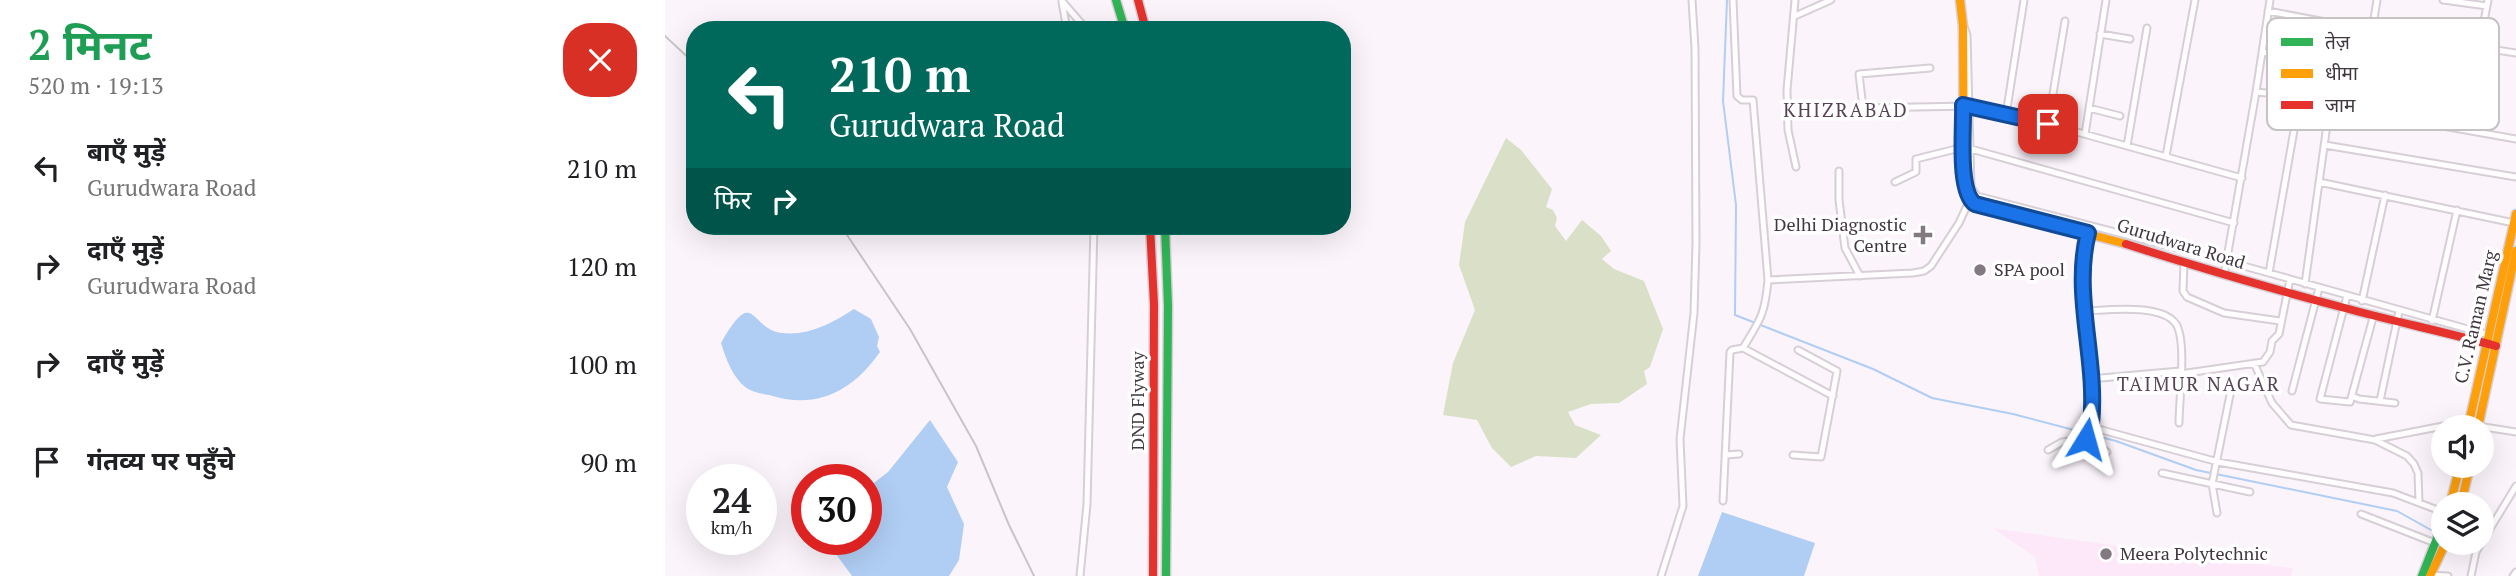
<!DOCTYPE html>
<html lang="hi">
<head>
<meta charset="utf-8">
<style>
	body { margin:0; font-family:"PT Serif","Noto Sans Devanagari",serif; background:#f6f6f6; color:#202124; height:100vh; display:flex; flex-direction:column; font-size:26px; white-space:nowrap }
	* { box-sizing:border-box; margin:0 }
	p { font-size:23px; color:#757577 }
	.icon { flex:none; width:38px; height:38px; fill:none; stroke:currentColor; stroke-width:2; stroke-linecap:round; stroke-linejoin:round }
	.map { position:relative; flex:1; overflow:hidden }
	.sheet { display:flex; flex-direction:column; background:#fff; width:665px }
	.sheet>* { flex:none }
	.banner { position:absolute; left:21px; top:21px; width:665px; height:214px; border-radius:28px; box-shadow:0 7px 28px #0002; background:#00695c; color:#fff; overflow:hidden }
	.controls { position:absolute; left:1766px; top:415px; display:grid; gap:14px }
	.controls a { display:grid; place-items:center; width:63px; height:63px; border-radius:50%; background:#fff; box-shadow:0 7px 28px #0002; font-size:35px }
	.speed { position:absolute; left:21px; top:464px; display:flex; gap:14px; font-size:35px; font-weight:700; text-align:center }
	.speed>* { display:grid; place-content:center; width:91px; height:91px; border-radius:50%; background:#fff; box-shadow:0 7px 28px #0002; line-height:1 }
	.speed small { font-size:18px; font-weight:400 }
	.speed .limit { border:10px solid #d22; background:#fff; color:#111 }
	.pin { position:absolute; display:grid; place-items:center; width:60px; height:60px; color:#fff; margin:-30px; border-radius:14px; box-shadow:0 4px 10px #0006 }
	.me { position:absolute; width:77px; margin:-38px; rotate:8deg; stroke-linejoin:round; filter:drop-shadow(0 0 5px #0008) }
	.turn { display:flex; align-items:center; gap:24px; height:147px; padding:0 28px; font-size:32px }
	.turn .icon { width:91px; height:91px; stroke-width:2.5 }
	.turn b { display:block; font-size:49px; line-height:60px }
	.then { display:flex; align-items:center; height:66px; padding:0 28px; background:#0003; gap:14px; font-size:26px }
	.round { display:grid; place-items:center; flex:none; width:74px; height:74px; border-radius:28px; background:#f6f6f6 }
	.head { display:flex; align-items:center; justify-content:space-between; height:119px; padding:0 28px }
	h1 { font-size:42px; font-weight:700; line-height:52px; color:#1e9e55 }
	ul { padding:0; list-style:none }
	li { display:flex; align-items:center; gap:21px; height:98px; padding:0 28px }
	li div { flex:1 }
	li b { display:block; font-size:26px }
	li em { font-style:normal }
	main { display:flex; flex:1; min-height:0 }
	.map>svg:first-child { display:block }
	.built { fill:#fde8fa }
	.green { fill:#d9e0c7 }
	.water { fill:#b0cef4 }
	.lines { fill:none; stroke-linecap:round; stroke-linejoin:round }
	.stream { stroke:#b0cef4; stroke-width:2 }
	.street-casing { stroke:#d7cfd6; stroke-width:9 }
	.fast-casing { stroke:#d7cfd6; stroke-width:11 }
	.slow-casing { stroke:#d7cfd6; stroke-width:11 }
	.jam-casing { stroke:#d7cfd6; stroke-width:11 }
	.street { stroke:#fffdfe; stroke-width:5 }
	.fast { stroke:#30b455; stroke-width:8 }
	.slow { stroke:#ff9f0a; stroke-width:8 }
	.jam { stroke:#e5322d; stroke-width:8 }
	.rail { stroke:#c8c5c8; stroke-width:2 }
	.route-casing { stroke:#114b97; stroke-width:18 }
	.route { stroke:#1a73e8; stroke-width:12 }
	.poi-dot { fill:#827981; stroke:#fff; stroke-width:2.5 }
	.labels { text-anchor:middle; stroke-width:7; stroke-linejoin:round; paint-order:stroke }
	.poi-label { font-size:18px; fill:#40373f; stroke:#fff; text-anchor:start }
	.street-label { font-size:18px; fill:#40373f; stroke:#fff }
	.neighbourhood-label { font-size:19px; letter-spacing:2px; fill:#564354; stroke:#fff }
	.key { fill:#fff; stroke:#c6c3c5; stroke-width:2 }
	.key-label { font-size:19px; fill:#40373f }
</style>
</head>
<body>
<main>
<section class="sheet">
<div class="head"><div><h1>2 मिनट</h1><p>520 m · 19:13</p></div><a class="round" style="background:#d93025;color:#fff"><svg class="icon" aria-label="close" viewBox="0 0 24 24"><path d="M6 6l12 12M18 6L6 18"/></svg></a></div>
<ul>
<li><svg class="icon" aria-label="left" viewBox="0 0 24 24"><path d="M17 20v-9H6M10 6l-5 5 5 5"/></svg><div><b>बाएँ मुड़ें</b><p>Gurudwara Road</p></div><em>210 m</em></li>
<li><svg class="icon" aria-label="right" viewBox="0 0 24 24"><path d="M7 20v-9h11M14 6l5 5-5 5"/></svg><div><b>दाएँ मुड़ें</b><p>Gurudwara Road</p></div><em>120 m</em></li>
<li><svg class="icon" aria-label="right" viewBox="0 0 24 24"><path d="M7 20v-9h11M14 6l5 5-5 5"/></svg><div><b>दाएँ मुड़ें</b></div><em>100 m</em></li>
<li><svg class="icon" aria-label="arrive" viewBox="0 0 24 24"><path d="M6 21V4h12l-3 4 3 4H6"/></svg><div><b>गंतव्य पर पहुँचे</b></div><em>90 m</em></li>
</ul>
</section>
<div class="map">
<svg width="1851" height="576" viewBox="0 0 1851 576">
	<rect width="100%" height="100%" fill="#fcf4fb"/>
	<!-- built -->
	<path class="built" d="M1327,528L1495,552L1628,568L1626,576H1374L1370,557Z"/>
	<!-- green -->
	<path class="green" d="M841,138L856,150L887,189L881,207L888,210L892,218L890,226L901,241L917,220L936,236L946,251L937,259L949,269L979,281L998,329L985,367L979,371L982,384L954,403L926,404L903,412L910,425L936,435L911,458L871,456L846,467L827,448L812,420L778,415L788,363L810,310L794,265L800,222Z"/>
	<!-- water -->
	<path class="water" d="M189,309L206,319L214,337L212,346L215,352C187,392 151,410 104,395C98,394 88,392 83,389C68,379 61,359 56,343C90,284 84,329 117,333C144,336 167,323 189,309Z
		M265,420L293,462L282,487L299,524L294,560L284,576H187L165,546L167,539H201V489L223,472Z
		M1057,512L1150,543L1139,576H1033Z"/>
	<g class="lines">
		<!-- stream -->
		<path class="stream" d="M1062,0L1058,101L1071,205L1070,315L1208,369L1267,398L1348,414L1451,441L1531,470L1546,473
			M1551,474L1732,511L1766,530"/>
		<defs>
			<path id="street" d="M1130,0L1122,90L1123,130L1131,167
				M1778,0L1822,6
				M397,1L422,30
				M397,2L402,30
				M1603,11L1708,31L1851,53
				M1130,16L1166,0
				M1300,29L1302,35L1306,187L1312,196L1561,261L1824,335
				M1435,34L1465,39
				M1597,52L1807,89
				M1265,68L1194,74L1198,108L1305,106L1383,124L1577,178
				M1591,92L1635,96L1694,111L1851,139
				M1424,108L1455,116
				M1694,111L1712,0
				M1341,115L1359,0
				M1383,124L1400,21
				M1799,128L1823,0
				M1420,134L1441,0
				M1660,145L1851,177
				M1462,146L1482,28
				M1501,156L1530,0
				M1174,171V200L1180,248L1195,276
				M1230,182L1251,172V159L1299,147L1569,223
				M1654,182L1849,223
				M1519,262L1518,291L1522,297L1559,313L1615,321
				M1604,273L1635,96
				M1559,275L1591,92L1605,0
				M1103,280L1248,273L1259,271L1266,266L1294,223L1306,197
				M1640,284L1665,103
				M1682,296L1655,399L1685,402L1709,314
				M1697,301L1720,195
				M1420,311C1442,310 1497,303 1511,324C1522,341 1514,400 1514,423
				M1767,321L1792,210
				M1078,348L1168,396
				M1589,363L1607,403L1626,425L1710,440L1742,456L1749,464L1753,473L1754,502
				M1515,374L1598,362L1605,352L1607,341L1614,334L1625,279
				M1425,379L1515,371
				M1627,391L1654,288
				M1687,396L1694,399L1730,403
				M1715,401L1734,311
				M1813,426L1851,432
				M1426,427L1553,462L1728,493L1778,512
				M1421,439L1426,427L1425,379L1417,260L1423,231
				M1711,439L1804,421
				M1383,450L1397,442L1421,439L1442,452
				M1060,455L1074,454
				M1128,455L1156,457L1172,371L1133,350
				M1497,473L1585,492
				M1058,501L1065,352L1067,350L1078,348C1095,320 1100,315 1103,280L1088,100H1077L1072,96L1068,0
				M1552,513L1547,484L1567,385
				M1696,514L1770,543
				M1765,575L1783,576
				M415,576L422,504L429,226
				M996,576L1018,506L1015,439L1029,313L1031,243L1030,48L1027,0
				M1806,576L1811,552L1851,486
				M1848,576L1851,572"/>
			<path id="fast" d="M451,0L460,30
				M500,226L503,306L501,576
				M1757,576L1778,523"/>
			<path id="slow" d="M1295,0L1298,26L1299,181L1303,197L1310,204L1461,244
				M1803,427L1851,214
				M1813,427L1851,251
				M1785,504L1795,466
				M1796,504L1805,466
				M1765,576L1781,542"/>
			<path id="jam" d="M473,0L481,30
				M485,226L489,304L488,576
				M1461,244C1532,267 1604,288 1676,307C1727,321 1780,332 1831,346"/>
		</defs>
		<!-- street casing -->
		<use href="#street" class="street-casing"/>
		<!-- fast casing -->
		<use href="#fast" class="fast-casing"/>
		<!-- slow casing -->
		<use href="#slow" class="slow-casing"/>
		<!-- jam casing -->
		<use href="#jam" class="jam-casing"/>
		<!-- street -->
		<use href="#street" class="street"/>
		<!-- fast -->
		<use href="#fast" class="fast"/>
		<!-- slow -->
		<use href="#slow" class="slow"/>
		<!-- jam -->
		<use href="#jam" class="jam"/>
		<!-- rail -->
		<path class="rail" d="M0,36L30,64
			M176,226L245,329L311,446L344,525L369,576"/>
	</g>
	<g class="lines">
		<defs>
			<path id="route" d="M1383,124L1298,105C1299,127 1292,191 1310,204L1423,233C1407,295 1433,360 1426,424C1425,429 1422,433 1421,439"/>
		</defs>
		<!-- route casing -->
		<use href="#route" class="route-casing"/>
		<!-- route -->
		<use href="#route" class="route"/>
	</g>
	<!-- markers -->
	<g class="poi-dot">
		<path d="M1254.5 224.5h7v7h7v7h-7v7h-7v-7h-7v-7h7z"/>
		<circle cx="1315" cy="270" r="7"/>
		<circle cx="1441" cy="554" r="7"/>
	</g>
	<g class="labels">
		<!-- poi labels -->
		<g class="poi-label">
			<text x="1242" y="231" text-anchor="end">Delhi Diagnostic<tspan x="1242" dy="21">Centre</tspan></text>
			<text x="1329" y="276">SPA pool</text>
			<text x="1455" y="560">Meera Polytechnic</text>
		</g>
		<!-- street labels -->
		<g class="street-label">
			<text transform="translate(1516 244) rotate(17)" y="6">Gurudwara Road</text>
			<text transform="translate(1811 317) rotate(-77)" y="6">C.V. Raman Marg</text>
			<text transform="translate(473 401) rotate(-90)" y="6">DND Flyway</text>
		</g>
		<!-- neighbourhood labels -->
		<g class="neighbourhood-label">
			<text x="1181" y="117">KHIZRABAD</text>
			<text x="1534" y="391">TAIMUR NAGAR</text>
		</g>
	</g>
	<!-- legend -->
	<rect x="1602" y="18" width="232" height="112" rx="10" class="key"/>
	<rect x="1616" y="38" width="32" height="8" fill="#30b455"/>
	<rect x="1616" y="69" width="32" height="9" fill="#ff9f0a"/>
	<rect x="1616" y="101" width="32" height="8" fill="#e5322d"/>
	<g class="key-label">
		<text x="1660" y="49">तेज़</text>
		<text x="1660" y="80">धीमा</text>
		<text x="1660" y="112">जाम</text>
	</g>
</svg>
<div class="controls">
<a><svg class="icon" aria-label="sound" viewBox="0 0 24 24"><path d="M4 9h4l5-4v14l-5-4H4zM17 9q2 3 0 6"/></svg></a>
<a><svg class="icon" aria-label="layers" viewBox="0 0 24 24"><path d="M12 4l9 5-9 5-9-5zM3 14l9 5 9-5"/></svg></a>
</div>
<div class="speed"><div>24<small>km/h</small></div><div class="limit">30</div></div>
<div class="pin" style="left:1383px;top:124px;background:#d93025"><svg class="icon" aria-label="arrive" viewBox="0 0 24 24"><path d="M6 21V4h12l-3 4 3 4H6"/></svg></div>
<svg class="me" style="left:1421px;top:439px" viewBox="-20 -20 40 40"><path d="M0-17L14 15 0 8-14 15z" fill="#1a73e8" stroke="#fff" stroke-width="4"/></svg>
<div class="banner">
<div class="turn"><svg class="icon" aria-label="left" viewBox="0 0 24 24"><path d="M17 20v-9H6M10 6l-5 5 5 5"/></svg><div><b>210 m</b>Gurudwara Road</div></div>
<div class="then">फिर<svg class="icon" aria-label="right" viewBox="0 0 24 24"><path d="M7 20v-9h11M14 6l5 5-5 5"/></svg></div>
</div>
</div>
</main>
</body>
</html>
